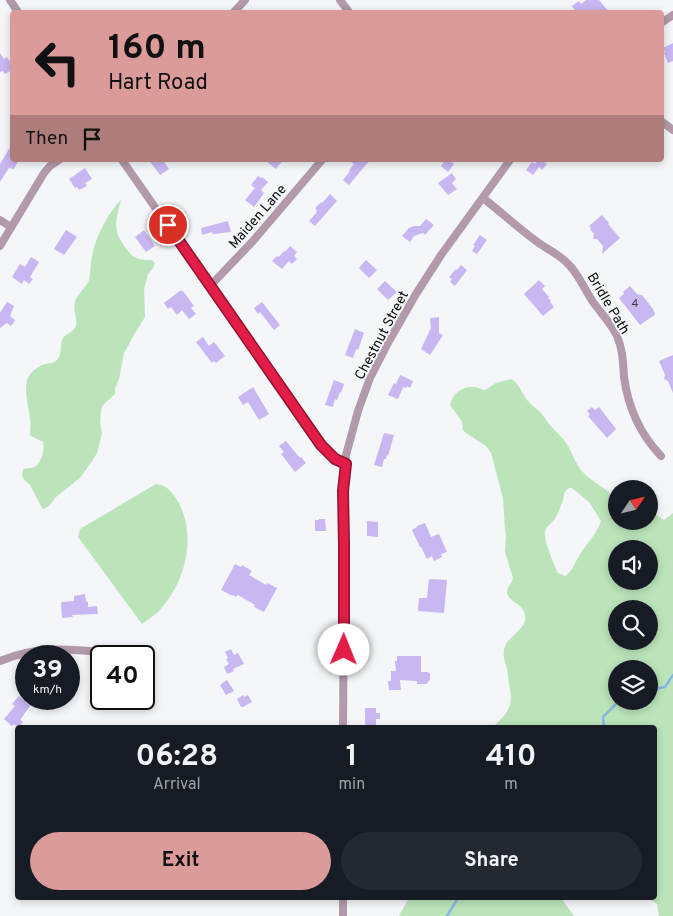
<!DOCTYPE html>
<html lang="en">
<head>
<meta charset="utf-8">
<style>
	body { margin:0; font-family:Overpass,sans-serif; background:#242831; color:#f1f3f6; height:100vh; display:flex; flex-direction:column; font-size:19px; white-space:nowrap }
	* { box-sizing:border-box; margin:0 }
	p { font-size:16px; color:#9ea1a6 }
	.icon { flex:none; width:28px; height:28px; fill:none; stroke:currentColor; stroke-width:2; stroke-linecap:round; stroke-linejoin:round }
	.map { position:relative; flex:1; overflow:hidden }
	.side { position:absolute; left:15px; top:725px; width:642px; height:175px; display:flex; flex-direction:column; background:#171b24; border-radius:5px; box-shadow:0 2px 8px #0003 }
	.side>* { flex:none }
	.banner { position:absolute; left:10px; top:10px; width:654px; height:152px; border-radius:5px; box-shadow:0 2px 8px #0003; background:#da9b9a; color:#111; overflow:hidden }
	.needle { width:32px; rotate:55deg }
	.tools { position:absolute; left:608px; top:480px; display:grid; gap:10px }
	.tools a { display:grid; place-items:center; width:50px; height:50px; border-radius:50%; background:#171b24; box-shadow:0 2px 8px #0003; font-size:25px }
	.speed { position:absolute; left:15px; top:645px; display:flex; gap:10px; font-size:25px; font-weight:700; text-align:center }
	.speed>* { display:grid; place-content:center; width:65px; height:65px; border-radius:50%; background:#171b24; box-shadow:0 2px 8px #0003; line-height:1 }
	.speed small { font-size:12px; font-weight:400 }
	.speed .limit { border:2px solid #111; border-radius:8px; background:#fff; color:#111 }
	.pin { position:absolute; display:grid; place-items:center; width:42px; height:42px; color:#fff; margin:-21px; border:2px solid #fff; border-radius:50%; box-shadow:0 1px 5px #0007 }
	.me { position:absolute; width:55px; margin:-28px; rotate:1deg; stroke-linejoin:round; filter:drop-shadow(0 0 4px #0008) }
	.turn { display:flex; align-items:center; gap:18px; height:105px; padding:0 15px; font-size:22px }
	.turn .icon { width:65px; height:65px; stroke-width:2.5 }
	.turn b { display:block; font-size:35px; line-height:42px }
	.then { display:flex; align-items:center; height:48px; padding:0 15px; background:#0003; gap:10px; font-size:19px }
	.eta { display:flex; justify-content:space-evenly; align-items:center; height:85px; text-align:center }
	.eta b { font-size:30px; font-weight:700; line-height:35px }
	.cta { display:flex; gap:10px; margin-top:auto; padding:10px 15px }
	.cta a { flex:1; height:58px; border-radius:30px; background:#da9b9a; color:#111; font-size:20px; font-weight:700; line-height:58px; text-align:center }
	.cta a+a { background:#242831; color:#f1f3f6 }
	.map>svg:first-child { display:block }
	.green { fill:#bbe4bb; fill-rule:evenodd }
	.lines { fill:none; stroke-linecap:round; stroke-linejoin:round }
	.stream { stroke:#8ab6e5; stroke-width:2.5 }
	.building { fill:#c9b7f2 }
	.minor { stroke:#b29aab; stroke-width:8 }
	.route-casing { stroke:#92132f; stroke-width:12 }
	.route { stroke:#e11d48; stroke-width:9 }
	.labels { text-anchor:middle; stroke-width:4; stroke-linejoin:round; paint-order:stroke }
	.number-label { font-size:11px; fill:#3c3848 }
	.street-label { font-size:14px; fill:#0d0e0f; stroke:#f4f6f9 }
</style>
</head>
<body>
<div class="map">
<svg width="673" height="916" viewBox="0 0 673 916">
	<rect width="100%" height="100%" fill="#f4f6f9"/>
	<!-- green -->
	<path class="green" d="M121,200C115,223 112,231 128,251C131,254 132,257 137,258C142,260 146,260 152,260L155,263L153,268L148,274L146,282L144,289L145,317L132,338L127,348L124,353L119,379L115,389V394L103,405L101,410L100,422L102,434L97,453L94,458L81,477L56,497L49,506L44,509L42,508L30,485L23,478L22,474L23,469C26,468 29,468 32,468C41,465 45,451 43,442L31,436L30,434C30,429 31,424 30,419C29,407 24,393 27,381C28,374 36,368 42,365C47,363 53,364 57,360C63,354 59,345 63,338C67,333 75,332 76,325C78,317 72,311 75,302C77,294 86,288 89,280C91,272 90,264 92,257C95,238 108,213 121,200Z
		M511,379C519,383 521,392 527,400C531,405 537,409 541,413C544,416 546,420 548,423C553,429 559,434 564,440C571,449 574,461 581,470C591,483 608,487 616,501V521H649V516C656,513 658,516 664,520L673,513V916H659L657,904L651,900L638,898H655V728L493,727C509,712 514,706 509,684C508,679 508,674 507,669C505,661 503,658 504,650C506,636 528,630 525,615C524,604 507,601 507,592C507,586 512,584 513,578L505,552L506,536L505,529L503,498L491,453L486,446L466,433L463,430L462,422L458,416L450,405C452,394 462,386 474,387C478,387 481,390 485,390L496,383ZM569,488H572L589,502L601,521C596,536 586,543 579,556C574,564 573,571 565,576L558,573C555,566 543,539 545,532C546,526 551,524 554,520C557,516 559,510 561,505C565,499 562,492 569,488ZM616,549H649V581H616ZM616,609H649V641H616ZM616,669H649V701H616Z
		M156,484C168,485 173,494 179,503C197,538 185,584 158,612C153,616 148,620 142,624L78,537L80,529Z
		M409,898H561L574,916H399Z"/>
	<g class="lines">
		<!-- stream -->
		<path class="stream" d="M649,690L665,687L673,675
			M604,728L603,717L619,701
			M447,916L458,898"/>
	</g>
	<!-- building -->
	<path class="building" d="M586,0H599L609,12H576L572,6L579,1L581,4Z
		M673,43V61L668,63L664,53L665,52L663,48Z
		M0,53L4,59L7,57L12,65V70L5,74L3,71L0,72Z
		M12,144V160H19L14,169L9,168L0,182V164Z
		M149,160H163L169,169L160,175Z
		M265,160H283L276,169Z
		M349,160H370L349,185L343,180L350,171L349,170L354,164Z
		M445,160H449L454,164L448,172L441,166Z
		M538,160H542L547,164L542,170L539,167L533,175L526,170L532,162L535,164Z
		M85,168L92,179L85,183L87,186L79,190L77,187L75,188L69,179Z
		M452,173L456,179L452,183L457,189L448,195L438,183Z
		M258,176L261,178L262,177L268,182L261,190L264,193L254,207L245,200L255,188L251,185Z
		M330,194L337,201L315,226L309,221L317,212L316,211L317,210L315,208L321,202L322,203Z
		M602,215L609,223L608,224L620,238L602,254L603,246L597,239H593L594,234L590,229L591,228L589,226Z
		M426,219L434,225L425,235L423,233L414,236L410,242L402,236L409,228L414,226H420Z
		M228,221L231,232L213,234L212,232L202,235L201,228Z
		M66,230L77,237L64,255L54,249Z
		M144,230L155,246L146,252L135,237Z
		M480,235L487,240L477,254L472,251L475,246L473,245Z
		M290,246L297,252L294,256L297,259L292,264L289,261L282,269L272,261L277,256L279,257L284,251L285,252Z
		M31,257L39,262L30,277L33,279L29,284L24,280L22,284L12,277L20,264L25,267Z
		M366,260L377,270L369,278L359,268Z
		M461,265L467,270L455,286L450,282L452,279L449,277L456,269L457,270Z
		M539,280L545,286L542,289L549,297L548,298L551,301L550,302L554,307L543,316L524,294Z
		M385,281L397,292L388,300L377,289Z
		M630,286L637,294L642,295L653,309L655,314L654,316L650,318L640,325L619,298L624,294L623,292Z
		M181,290L182,292L183,291L194,306L191,308L196,314L189,319L182,310L177,315L171,307L168,309L164,303Z
		M7,302L14,306L10,316L15,320L11,326L7,323L0,328V313Z
		M262,302L280,325L274,330L260,312L258,314L254,308Z
		M439,317V333L443,335L430,355L421,349L431,328L430,318Z
		M355,329L364,333L358,350L356,349L353,358L345,355Z
		M203,337L209,346L214,342L225,356L216,363L214,361L212,363L196,342Z
		M673,355V393L668,381L664,379L665,375L659,361Z
		M400,375L413,381L410,388L407,386L406,388L403,387L398,399L388,395L394,383L396,384Z
		M334,380L344,384L341,393L340,392L337,400L335,399L333,407L325,405Z
		M253,387L269,414L259,420L248,402L243,405L238,397Z
		M592,407L595,410L599,407L616,429L607,438L588,416L590,415L587,411Z
		M384,433L394,435L388,456L387,455L386,459H384L382,467L374,465Z
		M286,441L300,458L301,457L306,463L295,472L281,454L284,452L279,446Z
		M319,519H325L326,531H315V520H319Z
		M367,521L378,522V537L367,536Z
		M425,523L431,537L439,534L447,552L441,554L442,557L434,561L432,556L427,559L421,547H420L412,530L417,527V526Z
		M235,564L241,567L242,565L252,571L249,575L266,585L267,583L277,588L264,612L254,607L255,605L238,595L236,597L233,595V596L221,590Z
		M429,579L447,580L444,613L418,611L419,598H427Z
		M85,594L86,602H88V607L97,606L98,614L72,615L73,617L62,618L61,602L74,601V596Z
		M231,649L234,655L238,653L244,664L233,669L234,671L227,674L224,667L229,664L226,659L228,658L225,652Z
		M397,656H421V672H428L430,674V680L426,684H417V681L400,680L401,690H389L388,681H391V671H396L395,661H397Z
		M227,680L234,691L226,695L220,685Z
		M243,695L244,697L248,695L252,702L243,707H241L237,699Z
		M19,696L30,706L20,720L23,722L18,728L14,724L12,726L4,719L15,706L12,704Z
		M365,708H376V713H380V719H376V728H366V724H365Z"/>
	<g class="lines">
		<!-- minor -->
		<path class="minor" d="M10,0L18,12
			M340,0L349,12
			M234,12L245,0
			M661,23L673,15
			M661,121L673,130
			M122,160L321,445L335,459L346,464
			M483,198C501,212 518,228 536,241C548,250 561,255 570,266C580,277 585,290 593,302C601,313 611,323 617,336C623,350 623,363 624,377C628,407 640,434 661,456
			M0,220L11,227
			M0,246L44,173L50,166L59,160
			M210,286L253,241L322,160
			M0,661C33,647 65,648 100,652
			M343,728L344,586L343,491L346,455L358,411L370,378L389,341L416,294L441,255L510,160
			M343,916V898"/>
	</g>
	<g class="lines">
		<defs>
			<path id="route" d="M168,225L321,445L335,459L346,464L343,491L344,545V650"/>
		</defs>
		<!-- route casing -->
		<use href="#route" class="route-casing"/>
		<!-- route -->
		<use href="#route" class="route"/>
	</g>
	<g class="labels">
		<!-- number labels -->
		<g class="number-label">
			<text x="635" y="307">4</text>
		</g>
		<!-- street labels -->
		<g class="street-label">
			<text transform="translate(257 216) rotate(-49)" y="5">Maiden Lane</text>
			<text transform="translate(609 303) rotate(59)" y="5">Bridle Path</text>
			<text transform="translate(381 335) rotate(-62)" y="5">Chestnut Street</text>
		</g>
	</g>
</svg>
<div class="tools">
<a><svg class="needle" viewBox="-14 -14 28 28"><path d="M0-13l5 13h-10z" fill="#e53935"/><path d="M0 13l5-13h-10z" fill="#9ea1a6"/></svg></a>
<a><svg class="icon" aria-label="sound" viewBox="0 0 24 24"><path d="M4 9h4l5-4v14l-5-4H4zM17 9q2 3 0 6"/></svg></a>
<a><svg class="icon" aria-label="search" viewBox="0 0 24 24"><circle cx="10" cy="10" r="6"/><path d="M15 15l6 6"/></svg></a>
<a><svg class="icon" aria-label="layers" viewBox="0 0 24 24"><path d="M12 4l9 5-9 5-9-5zM3 14l9 5 9-5"/></svg></a>
</div>
<div class="speed"><div>39<small>km/h</small></div><div class="limit">40</div></div>
<div class="pin" style="left:168px;top:225px;background:#d93025"><svg class="icon" aria-label="arrive" viewBox="0 0 24 24"><path d="M6 21V4h12l-3 4 3 4H6"/></svg></div>
<svg class="me" style="left:344px;top:650px" viewBox="-20 -20 40 40"><circle r="19" fill="#fff"/><path d="M0-13L10 11 0 6-10 11z" fill="#e11d48"/></svg>
<div class="banner">
<div class="turn"><svg class="icon" aria-label="left" viewBox="0 0 24 24"><path d="M17 20v-9H6M10 6l-5 5 5 5"/></svg><div><b>160 m</b>Hart Road</div></div>
<div class="then">Then<svg class="icon" aria-label="arrive" viewBox="0 0 24 24"><path d="M6 21V4h12l-3 4 3 4H6"/></svg></div>
</div>
<section class="side">
<div class="eta">
<div><b>06:28</b><p>Arrival</p></div>
<div><b>1</b><p>min</p></div>
<div><b>410</b><p>m</p></div>
</div>
<div class="cta"><a>Exit</a><a>Share</a></div>
</section>
</div>
</body>
</html>
